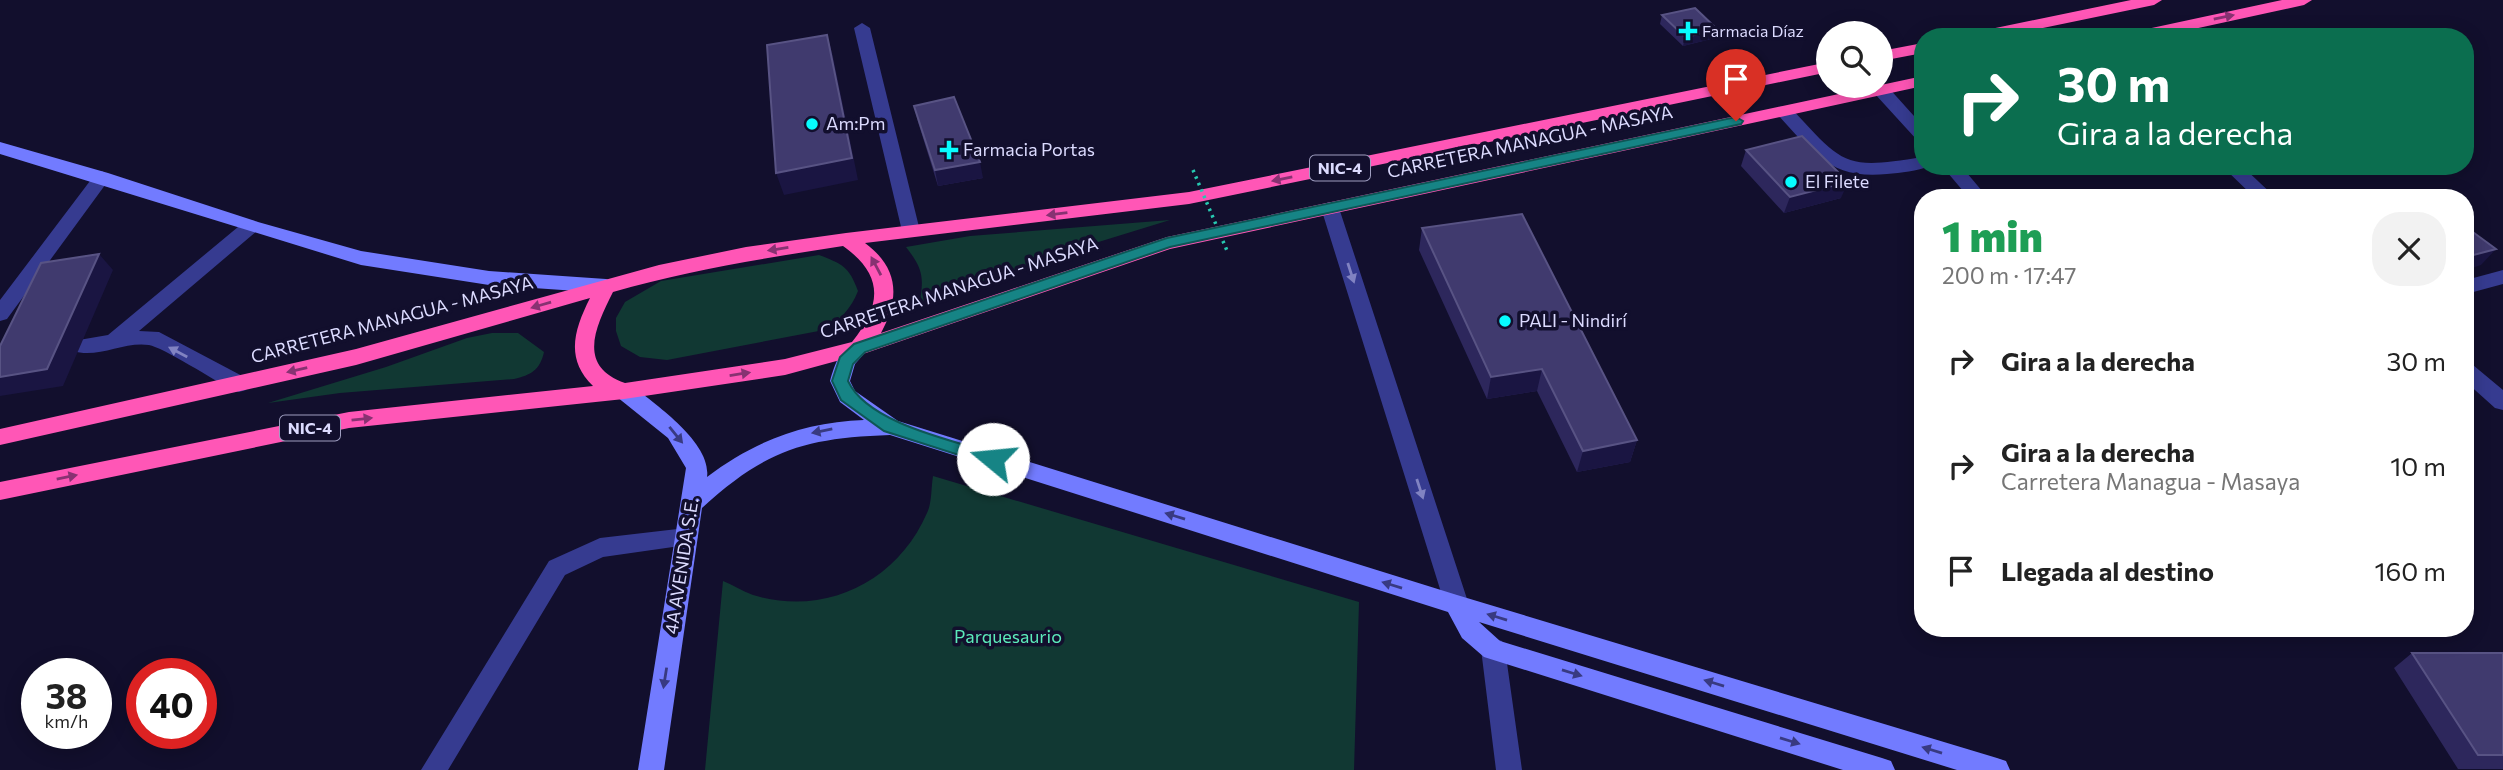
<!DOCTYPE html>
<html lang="es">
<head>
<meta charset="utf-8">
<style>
	body { margin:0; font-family:Commissioner,sans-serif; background:#f2f2f2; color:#222; height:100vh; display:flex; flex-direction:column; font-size:26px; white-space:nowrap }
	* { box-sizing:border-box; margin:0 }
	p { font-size:23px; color:#767676 }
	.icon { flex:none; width:38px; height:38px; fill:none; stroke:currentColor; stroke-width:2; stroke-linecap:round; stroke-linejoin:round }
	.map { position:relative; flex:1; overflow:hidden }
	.side { position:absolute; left:1914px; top:189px; width:560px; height:448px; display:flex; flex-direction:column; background:#fff; border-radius:28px; box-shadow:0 4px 18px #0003 }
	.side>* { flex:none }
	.guide { position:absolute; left:1914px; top:28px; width:560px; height:147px; border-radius:28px; box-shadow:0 4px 18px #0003; background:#0b6e4f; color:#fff; overflow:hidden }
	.controls { position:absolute; left:1816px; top:21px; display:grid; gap:14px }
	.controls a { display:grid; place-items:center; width:77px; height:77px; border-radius:50%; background:#fff; box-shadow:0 4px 18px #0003; font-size:35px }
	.speed { position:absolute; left:21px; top:658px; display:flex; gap:14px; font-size:35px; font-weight:700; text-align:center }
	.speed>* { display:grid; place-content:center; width:91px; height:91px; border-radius:50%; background:#fff; box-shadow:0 4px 18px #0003; line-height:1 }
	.speed small { font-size:18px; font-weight:400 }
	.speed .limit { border:10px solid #d22; background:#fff; color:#111 }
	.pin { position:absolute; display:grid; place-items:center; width:60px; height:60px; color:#fff; margin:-72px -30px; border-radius:50% 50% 50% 0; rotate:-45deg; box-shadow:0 0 7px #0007 }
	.pin .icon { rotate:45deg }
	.me { position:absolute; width:77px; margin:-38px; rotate:287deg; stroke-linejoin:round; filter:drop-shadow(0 0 5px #0008) }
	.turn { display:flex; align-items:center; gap:24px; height:147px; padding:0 28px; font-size:32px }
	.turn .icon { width:91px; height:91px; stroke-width:2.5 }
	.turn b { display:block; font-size:49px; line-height:60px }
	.round { display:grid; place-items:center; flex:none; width:74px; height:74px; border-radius:28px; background:#f2f2f2 }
	.head { display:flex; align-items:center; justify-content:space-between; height:119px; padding:0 28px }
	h1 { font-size:42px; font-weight:800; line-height:52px; color:#1e9e55 }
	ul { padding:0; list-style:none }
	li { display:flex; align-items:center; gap:21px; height:105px; padding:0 28px }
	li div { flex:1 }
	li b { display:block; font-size:26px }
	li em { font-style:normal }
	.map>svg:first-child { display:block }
	.green { fill:#113833 }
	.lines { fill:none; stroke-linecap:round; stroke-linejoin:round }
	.lane { fill:#363b90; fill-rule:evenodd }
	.street { fill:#363b90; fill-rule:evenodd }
	.secondary { fill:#727bff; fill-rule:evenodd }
	.highway { fill:#ff56b6; fill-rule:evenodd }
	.path-bridge { stroke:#26c9b1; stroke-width:3.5; stroke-dasharray:2.5 4.5; stroke-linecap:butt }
	.wall { fill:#2d275c }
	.shaded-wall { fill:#1a1542 }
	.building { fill:#403a6e; stroke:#585384; stroke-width:2 }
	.oneway { fill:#883272 }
	.oneway2 { fill:#8183c2 }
	.oneway3 { fill:#383a81 }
	.route { fill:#168485; stroke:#0e5656; stroke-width:2 }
	.poi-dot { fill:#07fcff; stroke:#120f2d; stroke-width:2.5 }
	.labels { text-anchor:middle; stroke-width:7; stroke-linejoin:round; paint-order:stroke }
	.far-poi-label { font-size:16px; fill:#dcdbff; stroke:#120f2d; text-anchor:start }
	.shield { fill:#120f2d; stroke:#9f9ec0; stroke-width:2 }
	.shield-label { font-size:16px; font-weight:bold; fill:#dcdbff }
	.poi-label { font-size:18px; fill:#dcdbff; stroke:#120f2d; text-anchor:start }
	.street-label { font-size:18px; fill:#dcdbff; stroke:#120f2d }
	.park-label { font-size:18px; fill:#5cebba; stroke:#120f2d }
</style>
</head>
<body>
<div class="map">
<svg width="2503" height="770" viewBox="0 0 2503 770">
	<rect width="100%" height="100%" fill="#120f2d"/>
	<!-- green -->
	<path class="green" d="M1170,220L1092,244L919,307C924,278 924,270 906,247L970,236Z
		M819,255C842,264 849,266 858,291C851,309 840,320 824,330L667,360L640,357L621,346L616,331V318L625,302L661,281Z
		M492,333H518L544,352C540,370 531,375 514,379L340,393L268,403L386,367L467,338Z
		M933,476L1359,602L1354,770H705L723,581C733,585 742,591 753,595C825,617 897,582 927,513C932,503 931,488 933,476Z"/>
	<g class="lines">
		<!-- lane -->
		<path class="lane" d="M862,23L870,28L920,231L918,235H904L902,231L854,28Z
			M1881,85L1887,86L1923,126V141L1917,140L1875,94L1873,90L1875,86Z
			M1784,106L1790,107C1844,165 1843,170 1923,157V166H1930C1917,171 1901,173 1887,174C1831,180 1812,152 1778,115L1775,111L1778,107Z
			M1942,166H1961L1988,198H1969Z
			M102,171L111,177L108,181L7,319L0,321V300L96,173Z
			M1330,202L1337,204L1339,208L1469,605L1465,612L1457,615L1449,612L1445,605L1321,208L1323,204Z
			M251,220L258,222L260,226L258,230L139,331L159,332L246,378L249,384L246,390L239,392L232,390C216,381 162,347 149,345C124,341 98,359 73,351L70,346L73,341L108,335L244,222Z
			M686,528L694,530L698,537L694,544L603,557L565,575L448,770H421L549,561L600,538Z
			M1493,638L1502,641L1505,649L1522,770H1496L1481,649L1484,641Z"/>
		<!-- street -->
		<path class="street" d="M2222,166H2242L2276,198H2255Z
			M2503,270V284L2466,294V280Z
			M2466,362L2473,365L2503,390V410L2495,408L2466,382Z"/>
		<!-- secondary -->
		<path class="secondary" d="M0,142L108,173L258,222L361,251L489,271L606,279L613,281L616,286L613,291L606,293L489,285L361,265L0,154Z
			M859,341L866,343L869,348L855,364L850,381L855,391L898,421L1457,595L1997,758L2006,761L2010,770H1957L1479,622L1500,641L1882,758L1891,761L1895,770H1843L1484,657L1462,638L1448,612L890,435C805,438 765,450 702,508L664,770H638L686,468L668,438L617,397L613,391L617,385L624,383L631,385C655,404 712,443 707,477C754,441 805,422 864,420L840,402L830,381C835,364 840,346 859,341Z"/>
		<!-- highway -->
		<path class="highway" d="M2131,0H2162L2154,5L2000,37H1968L1976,32Z
			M2282,0H2312L2304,5L2157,37H2125L2133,32Z
			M1923,43V53L1881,61V51Z
			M1829,62V72L1189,204L865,243C899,268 900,298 881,333L1167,237L1923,76V86L1170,249L866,353L785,375L624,399L349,428L0,500V482L349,412L593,386C565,359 574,330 590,298L356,365L0,445V429L356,349L659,265L746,247L846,233L1189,192ZM843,246C884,275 882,305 852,342L785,359L625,383C576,366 596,326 613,292C689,270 765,258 843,246Z"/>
		<!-- path-bridge -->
		<path class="path-bridge" d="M1193,170L1228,253"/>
	</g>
	<!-- wall -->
	<path class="wall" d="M1662,15L1715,38L1683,46L1660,24Z
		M914,106L983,178L938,186L918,122Z
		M1746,150L1841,198L1784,213L1741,166Z
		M1422,228L1637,440L1630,462L1577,472L1537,391L1487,399L1419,250Z
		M2412,653H2503V769H2458L2394,668Z"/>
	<!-- shaded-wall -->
	<path class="shaded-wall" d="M1718,30L1715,38L1683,46L1685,37Z
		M827,35L833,56L858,180L784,195L776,173Z
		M980,162L983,178L938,186L935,170Z
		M1848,182L1841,198L1784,213L1790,197Z
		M2496,249L2481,265L2466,270V257Z
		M99,254L113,270L63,386L0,396V377Z
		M1542,369L1537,391L1487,399L1491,377Z
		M1637,440L1630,462L1577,472L1583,451Z"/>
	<!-- building -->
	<path class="building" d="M1695,8L1718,30L1685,37L1662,15Z
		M827,35L852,158L776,173L767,45Z
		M954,97L980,162L935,170L914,106Z
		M1802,136L1848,182L1790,197L1746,150Z
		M1522,214L1637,440L1583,451L1542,369L1491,377L1422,228Z
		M2466,227L2496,249L2466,257Z
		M99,254L47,369L0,377V346L41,263Z
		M2412,653H2503V755H2478Z"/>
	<!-- one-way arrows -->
	<defs><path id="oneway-solid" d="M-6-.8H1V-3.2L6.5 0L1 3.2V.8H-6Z" transform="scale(1.75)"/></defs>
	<g class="oneway">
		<use href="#oneway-solid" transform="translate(2224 17) rotate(-12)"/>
		<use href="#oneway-solid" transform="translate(1282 179) rotate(169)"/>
		<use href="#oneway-solid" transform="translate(1057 214) rotate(173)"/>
		<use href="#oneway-solid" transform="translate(778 249) rotate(171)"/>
		<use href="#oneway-solid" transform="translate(876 266) rotate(-118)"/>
		<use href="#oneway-solid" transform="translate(541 305) rotate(164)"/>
		<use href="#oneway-solid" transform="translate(297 370) rotate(167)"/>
		<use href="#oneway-solid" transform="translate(740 374) rotate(-9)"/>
		<use href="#oneway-solid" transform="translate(362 419) rotate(-6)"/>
		<use href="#oneway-solid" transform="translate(67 477) rotate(-11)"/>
	</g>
	<g class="oneway2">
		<use href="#oneway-solid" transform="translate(1351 273) rotate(72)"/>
		<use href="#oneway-solid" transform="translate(178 352) rotate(-152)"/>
		<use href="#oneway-solid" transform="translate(1420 489) rotate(72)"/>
	</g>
	<g class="oneway3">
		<use href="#oneway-solid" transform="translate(822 431) rotate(169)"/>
		<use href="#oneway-solid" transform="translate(676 435) rotate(51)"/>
		<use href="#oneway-solid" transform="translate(1175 516) rotate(-163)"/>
		<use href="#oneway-solid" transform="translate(1392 585) rotate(-163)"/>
		<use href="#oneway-solid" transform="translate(1497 617) rotate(-163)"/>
		<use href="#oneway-solid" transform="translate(1572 673) rotate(17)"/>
		<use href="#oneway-solid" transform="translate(665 678) rotate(99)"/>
		<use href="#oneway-solid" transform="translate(1714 683) rotate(-163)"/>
		<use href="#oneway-solid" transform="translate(1790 741) rotate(17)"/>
		<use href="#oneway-solid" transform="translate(1932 750) rotate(-163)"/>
	</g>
	<!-- route -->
	<path class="route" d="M1736,117L1743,121L1741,124L1170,247L865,352L853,364L848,381C868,424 955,441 999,455L1001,459L999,464L993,466L884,431L841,400L832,381L840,357L854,344L1167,238Z"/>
	<!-- markers -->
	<g class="poi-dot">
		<path d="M1684.5 20.5h7v7h7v7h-7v7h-7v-7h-7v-7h7z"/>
		<circle cx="812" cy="124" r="7"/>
		<path d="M945.5 139.5h7v7h7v7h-7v7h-7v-7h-7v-7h7z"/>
		<circle cx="1791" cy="182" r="7"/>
		<circle cx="1505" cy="321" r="7"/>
	</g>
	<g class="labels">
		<!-- far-poi labels -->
		<g class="far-poi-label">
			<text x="1702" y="37">Farmacia Díaz</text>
		</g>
		<!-- shield labels -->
		<g class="shield">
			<rect x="1310" y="155.5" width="60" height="25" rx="5"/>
			<rect x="280" y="415.5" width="60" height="25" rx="5"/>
		</g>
		<g class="shield-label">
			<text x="1340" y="174">NIC-4</text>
			<text x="310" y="434">NIC-4</text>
		</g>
		<!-- poi labels -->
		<g class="poi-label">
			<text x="826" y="130">Am:Pm</text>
			<text x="963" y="156">Farmacia Portas</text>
			<text x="1805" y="188">El Filete</text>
			<text x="1519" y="327">PALI - Nindirí</text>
		</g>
		<!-- street labels -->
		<g class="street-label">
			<text transform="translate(1530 142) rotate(-12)" y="6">CARRETERA MANAGUA - MASAYA</text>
			<text transform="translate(959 288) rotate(-18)" y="6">CARRETERA MANAGUA - MASAYA</text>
			<text transform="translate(392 320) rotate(-15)" y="6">CARRETERA MANAGUA - MASAYA</text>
			<text transform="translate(682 566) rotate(-81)" y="6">4A AVENIDA S.E.</text>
		</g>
		<!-- park labels -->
		<g class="park-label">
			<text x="1008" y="643">Parquesaurio</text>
		</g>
	</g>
</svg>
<div class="controls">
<a><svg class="icon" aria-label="search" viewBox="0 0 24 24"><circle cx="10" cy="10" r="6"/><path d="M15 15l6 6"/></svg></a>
</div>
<div class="speed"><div>38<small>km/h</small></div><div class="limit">40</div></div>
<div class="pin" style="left:1736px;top:121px;background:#d93025"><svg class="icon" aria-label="arrive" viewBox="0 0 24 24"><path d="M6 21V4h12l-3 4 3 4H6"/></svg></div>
<svg class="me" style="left:993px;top:459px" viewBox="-20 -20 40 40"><circle r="19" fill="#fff"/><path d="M0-13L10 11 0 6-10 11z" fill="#168485"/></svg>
<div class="guide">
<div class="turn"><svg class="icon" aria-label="right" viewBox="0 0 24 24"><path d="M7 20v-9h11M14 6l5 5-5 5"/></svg><div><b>30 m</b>Gira a la derecha</div></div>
</div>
<section class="side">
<div class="head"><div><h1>1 min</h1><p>200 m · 17:47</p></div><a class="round"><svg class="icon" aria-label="close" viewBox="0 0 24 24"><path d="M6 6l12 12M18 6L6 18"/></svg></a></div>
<ul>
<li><svg class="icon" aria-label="right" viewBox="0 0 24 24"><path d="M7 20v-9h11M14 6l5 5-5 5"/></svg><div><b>Gira a la derecha</b></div><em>30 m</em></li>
<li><svg class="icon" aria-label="right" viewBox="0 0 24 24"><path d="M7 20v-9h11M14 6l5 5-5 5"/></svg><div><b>Gira a la derecha</b><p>Carretera Managua - Masaya</p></div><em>10 m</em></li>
<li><svg class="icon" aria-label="arrive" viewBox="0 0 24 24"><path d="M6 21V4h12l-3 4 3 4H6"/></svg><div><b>Llegada al destino</b></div><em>160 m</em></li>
</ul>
</section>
</div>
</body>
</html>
